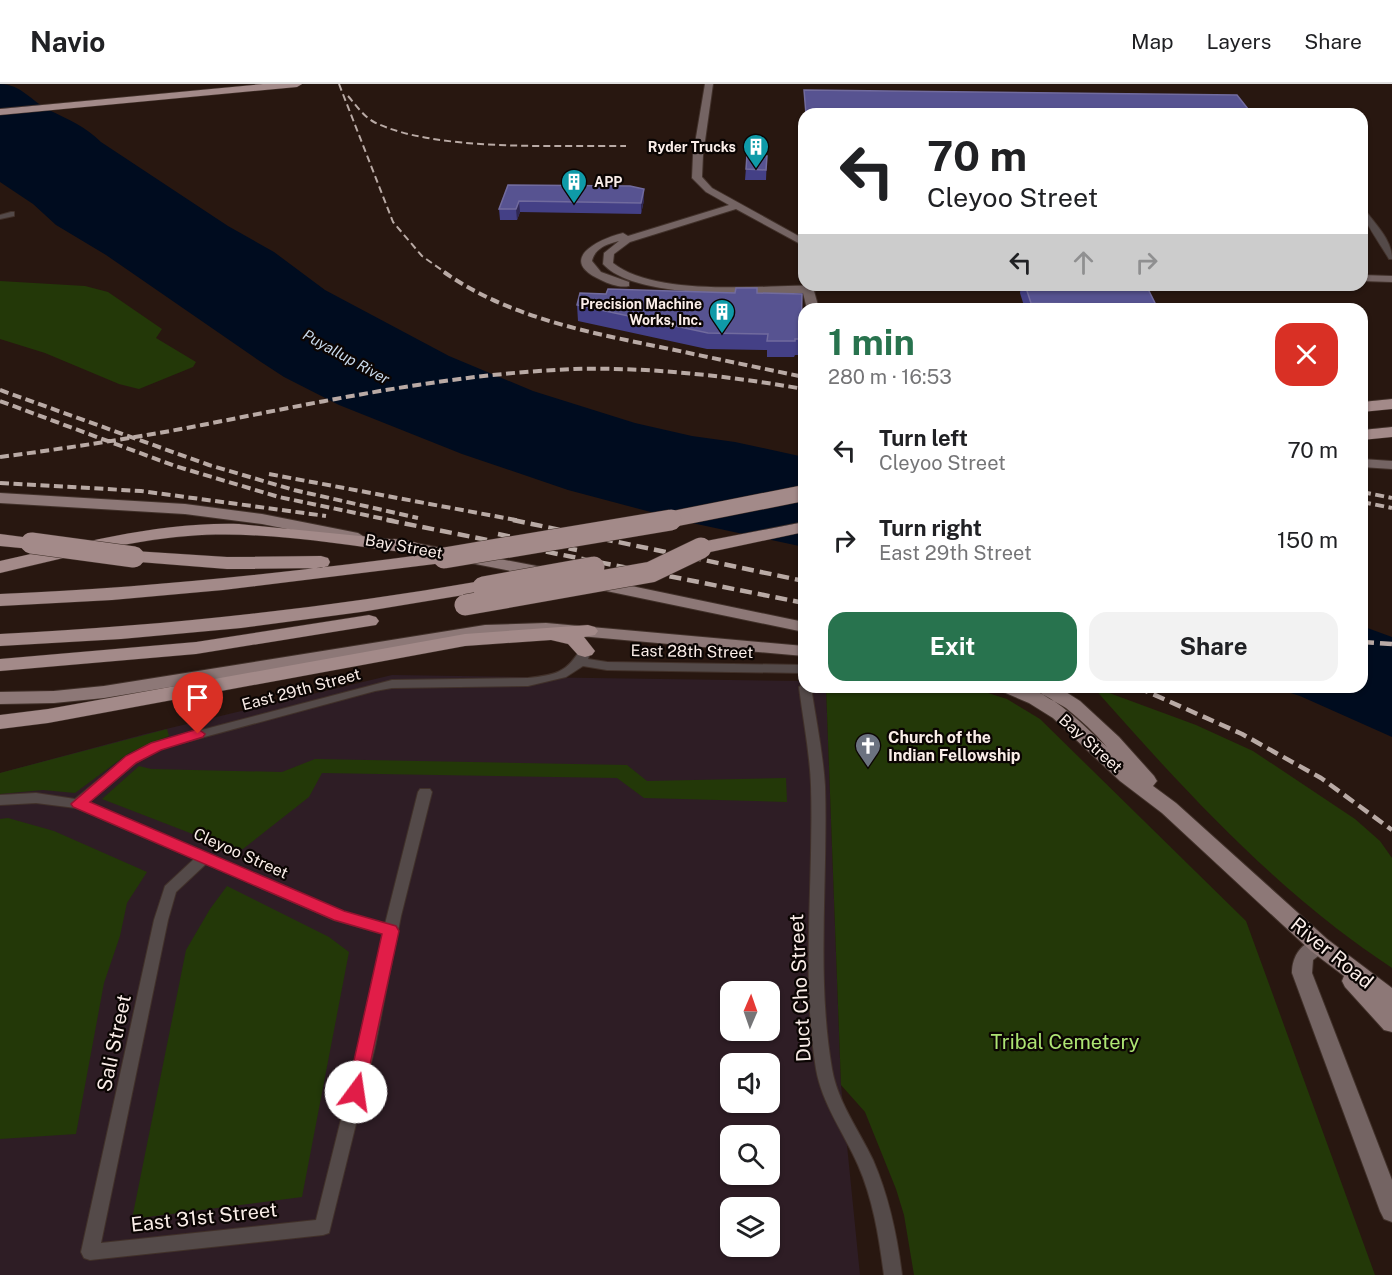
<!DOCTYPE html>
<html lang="en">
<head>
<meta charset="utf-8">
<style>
	body { margin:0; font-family:"Public Sans",sans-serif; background:#f2f2f2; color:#202124; height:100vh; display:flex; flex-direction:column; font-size:22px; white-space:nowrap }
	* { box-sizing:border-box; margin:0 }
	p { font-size:20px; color:#757577 }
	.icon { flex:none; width:33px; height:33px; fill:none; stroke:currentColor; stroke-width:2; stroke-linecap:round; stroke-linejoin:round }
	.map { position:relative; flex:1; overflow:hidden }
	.sheet { position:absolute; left:798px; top:219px; width:570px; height:390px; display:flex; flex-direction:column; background:#fff; border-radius:18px; box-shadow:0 2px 4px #0004 }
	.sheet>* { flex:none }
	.banner { position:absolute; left:798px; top:24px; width:570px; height:183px; border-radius:18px; box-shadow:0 2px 4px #0004; background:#fff; color:#202124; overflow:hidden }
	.needle { width:39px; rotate:2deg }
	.controls { position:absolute; left:720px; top:897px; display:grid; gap:12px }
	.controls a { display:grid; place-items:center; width:60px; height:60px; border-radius:12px; background:#fff; box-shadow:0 2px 4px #0004; font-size:30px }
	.pin { position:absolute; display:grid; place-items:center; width:51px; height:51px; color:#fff; margin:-62px -26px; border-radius:50% 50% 50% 0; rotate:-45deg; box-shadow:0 0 6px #0007 }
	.pin .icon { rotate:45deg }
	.me { position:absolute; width:66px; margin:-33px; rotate:14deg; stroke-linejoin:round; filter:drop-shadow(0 0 4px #0008) }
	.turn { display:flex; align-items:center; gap:21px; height:126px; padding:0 30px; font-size:27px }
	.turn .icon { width:78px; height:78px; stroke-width:2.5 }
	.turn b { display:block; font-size:42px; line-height:51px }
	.lanes { display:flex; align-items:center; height:57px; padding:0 30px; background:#0003; justify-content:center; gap:30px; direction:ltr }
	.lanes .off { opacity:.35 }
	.round { display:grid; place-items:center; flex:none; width:63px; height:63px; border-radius:18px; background:#f2f2f2 }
	.summary { display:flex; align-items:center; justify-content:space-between; height:102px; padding:0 30px }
	h1 { font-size:36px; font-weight:700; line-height:45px; color:#28734e }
	.primary-button { display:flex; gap:12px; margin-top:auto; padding:12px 30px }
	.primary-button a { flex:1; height:69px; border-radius:18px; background:#28734e; color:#fff; font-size:24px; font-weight:700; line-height:69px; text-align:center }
	.primary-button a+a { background:#f2f2f2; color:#202124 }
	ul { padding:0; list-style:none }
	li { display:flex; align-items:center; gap:18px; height:90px; padding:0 30px }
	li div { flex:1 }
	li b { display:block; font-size:22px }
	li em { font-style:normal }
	header { display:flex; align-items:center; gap:36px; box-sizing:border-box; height:84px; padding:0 30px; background:#fff; border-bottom:2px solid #e0e0e0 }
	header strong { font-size:28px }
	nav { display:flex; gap:33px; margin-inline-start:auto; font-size:21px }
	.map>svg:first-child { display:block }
	.commercial { fill:#2e1d25; fill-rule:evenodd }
	.green { fill:#233808 }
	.water { fill:#000c1f }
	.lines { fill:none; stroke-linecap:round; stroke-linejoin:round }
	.street-casing { stroke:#41312a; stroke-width:2 }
	.secondary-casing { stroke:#41312a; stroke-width:2 }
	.primary-casing { stroke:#41312a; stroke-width:2 }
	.highway-casing { stroke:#41312a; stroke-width:1 }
	.street { fill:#544a49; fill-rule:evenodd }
	.secondary { fill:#746463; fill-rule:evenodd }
	.primary { fill:#8d7877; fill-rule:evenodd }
	.highway { fill:#a38a89; fill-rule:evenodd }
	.rail-far2 { stroke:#b9aaa5; stroke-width:2; stroke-dasharray:7 4; stroke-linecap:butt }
	.rail-far1 { stroke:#b9aaa5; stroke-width:4; stroke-dasharray:9 4.5; stroke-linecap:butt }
	.rail { stroke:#b9aaa5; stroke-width:4.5; stroke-dasharray:12 6; stroke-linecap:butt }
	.highway-bridge-far1-casing { stroke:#41312a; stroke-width:17; stroke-linecap:butt }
	.highway-bridge-casing { stroke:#41312a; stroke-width:22; stroke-linecap:butt }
	.highway-bridge-far1 { stroke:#a38a89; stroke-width:16 }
	.highway-bridge { stroke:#a38a89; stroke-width:21 }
	.wall { fill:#444086 }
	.shaded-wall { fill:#302853 }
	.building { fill:#575391; stroke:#716b9e; stroke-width:1.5 }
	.route { fill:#e11d48; stroke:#92132f; stroke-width:1.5 }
	.labels { text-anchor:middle; stroke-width:4.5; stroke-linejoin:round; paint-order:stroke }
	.far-poi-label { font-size:14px; font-weight:bold; fill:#faede8; stroke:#0b0503; text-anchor:end }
	.far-water-label { font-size:15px; font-style:italic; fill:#c9daec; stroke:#0b0503 }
	.street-label { font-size:16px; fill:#faede8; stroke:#0b0503 }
	.poi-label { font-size:16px; font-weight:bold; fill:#faede8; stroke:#0b0503; text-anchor:start }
	.near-street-label { font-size:20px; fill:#faede8; stroke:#0b0503 }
	.near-park-label { font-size:20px; fill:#ade473; stroke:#0b0503 }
</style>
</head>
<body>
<header>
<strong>Navio</strong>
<nav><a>Map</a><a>Layers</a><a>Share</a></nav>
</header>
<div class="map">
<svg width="1392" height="1191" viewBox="0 0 1392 1191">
	<rect width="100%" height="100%" fill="#281710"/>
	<!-- commercial -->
	<path class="commercial" d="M392,591L804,597V603H826L841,1001L860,1191H0V689L145,650ZM730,908H770V946H730ZM730,980H770V1018H730ZM730,1052H770V1090H730ZM730,1124H770V1162H730Z"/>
	<!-- green -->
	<path class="green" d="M0,197L85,202L108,208L162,245L156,254L196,278L193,283L139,305L119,300L45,269L0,255Z
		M826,603H969L1007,615L1040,635L1246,837L1375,1191H914L904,1131L896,1105L865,1028L841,1001Z
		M1093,603L1196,641L1253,667L1355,735L1380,757L1392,774V884C1373,871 1354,858 1336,844C1246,774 1168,688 1093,603Z
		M167,645L169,652L129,669L75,709L43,706L0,710V689Z
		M315,675L627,681L647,697L786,694L787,718L644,714L617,694L322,689L309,713L243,765L234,766L102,715L139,682L151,685L282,688Z
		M8,734L54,747L147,788L127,819L120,852L104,899L76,1050L0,1055V735Z
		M227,802L329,853L349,868L302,1113L132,1135L186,866L210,825Z"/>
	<!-- water -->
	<path class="water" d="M0,0C21,0 31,17 49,26C69,36 85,42 101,58L228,142L274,168L325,206L449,272L533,307L635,339L692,352L735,358L804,373V463L692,439L568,406L462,370L339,321L284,293L261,278L106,171L56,141L33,120L0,98Z
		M1362,542L1392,553V653L1300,612L1272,603H1362Z"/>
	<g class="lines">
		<defs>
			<path id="street" d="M1362,126H1365C1376,141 1392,156 1392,175H1389C1383,164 1362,135 1362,126Z
				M11,128H14V132L0,135V131Z
				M585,563L591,567L588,575L607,578L804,581V589L607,586L583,582L566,593L528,602L392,604L375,607L160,665L136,679L88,719L343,828L385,840L418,708L420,705H430L432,708L401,832L375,963L329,1149L323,1151L90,1176L84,1174L81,1168L154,836L165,802L194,775L76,724L36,719L0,721V711L36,709L75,715L126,673L152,659L392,596L528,594C555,591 567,589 581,564ZM206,780L334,836L383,850L359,963L316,1136L101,1159L168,836L176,808Z
				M804,599V603H811C816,636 823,669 825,702C828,796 816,892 832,985C838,1019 859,1046 873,1076C889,1113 897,1151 902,1191H884C879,1153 873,1115 858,1081C844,1049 822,1020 816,985C801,892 814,796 811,702C810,669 803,636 799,603Z"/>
			<path id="secondary" d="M705,0H713L703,71L702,93L712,104L804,155V162L736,125L630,158L614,170L613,179C657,214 770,201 825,201L814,207L819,225H807L803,209C756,209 635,216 603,180L604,169L619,157C607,160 595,164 592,177L601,188L629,198V202C620,204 609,200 601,196C556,176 598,155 623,149L628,152L729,121L706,108L692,94L693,71Z
				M1362,191L1392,192V198L1362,197Z
				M1362,375L1392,377V385L1362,383Z
				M1319,853L1326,856L1329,861L1326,866L1313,876L1312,889L1392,1096V1138L1384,1135L1380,1127L1292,889C1292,871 1302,859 1319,853Z"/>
			<path id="primary" d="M0,409L185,420L262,430L358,449L366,454L358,459L262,440L185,430L0,419Z
				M394,455L547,484L555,489L547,494L388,463L386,460Z
				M598,495L804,538V548L592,504L590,500L592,496Z
				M546,539L804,562V572L546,549L485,551L104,614L54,619L0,620V608L54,607L104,602L485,541Z
				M998,603C1006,603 1014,602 1022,603C1053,608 1085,643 1107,663C1095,649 1081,636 1066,624C1057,618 1041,612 1035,603H1058L1080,617L1119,653L1154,692L1157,697L1153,702L1176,719L1327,855L1392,904V948L1384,946L1345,903L1342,897L1344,892L1311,867L1162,729L1120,697L1053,634L1029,619L1001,607Z"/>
			<path id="highway" d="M263,0H302L297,3L0,31V25Z
				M1392,315V325L1362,328V318Z
				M1392,343V353L1362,356V346Z
				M804,438V448L701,470L694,468L692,464L694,460L701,458Z
				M239,440L410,457L417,459L419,463L417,467L410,469C337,460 262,446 188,452C124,457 62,475 0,489V477C80,460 157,438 239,440Z
				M0,450L38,455L40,459L38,463L31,465L0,462Z
				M134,467L227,473L321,472L328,474L330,478L328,482L321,484L227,485L127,477L125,473L127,469Z
				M444,468L451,470L453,474L451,478L223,506L112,516L0,522V510C149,504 296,488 444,468Z
				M481,497L488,499L491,503L488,507L361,528L241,544L121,555L0,562V550C162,542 321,525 481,497Z
				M369,531L376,533L379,537L376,541L196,570L0,587V575L196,558Z
				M588,541L595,543L598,547L595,551L584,553L595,567L592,571L585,573L578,571L568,560L551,556L465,562L48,639L0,645V631L48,625L465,550Z"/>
		</defs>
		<!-- street casing -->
		<use href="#street" class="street-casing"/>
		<!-- secondary casing -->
		<use href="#secondary" class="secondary-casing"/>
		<!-- primary casing -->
		<use href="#primary" class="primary-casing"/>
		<!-- highway casing -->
		<use href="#highway" class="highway-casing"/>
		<!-- street -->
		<use href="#street" class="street"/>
		<!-- secondary -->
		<use href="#secondary" class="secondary"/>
		<!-- primary -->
		<use href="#primary" class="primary"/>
		<!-- highway -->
		<use href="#highway" class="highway"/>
		<!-- rail-far2 -->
		<path class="rail-far2" d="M339,0L393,138L422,172L446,189
			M348,12C356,21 363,32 374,38C434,68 557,61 626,62"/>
		<!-- rail-far1 -->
		<path class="rail-far1" d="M444,188C506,232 586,248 660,263C708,273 756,283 804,293
			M0,306L209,381L294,406L418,434
			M0,317L175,382L279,413L394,437
			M0,373C68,364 135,354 202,341C325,317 448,290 574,285C651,283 728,292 804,305
			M269,390L521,437
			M0,399L141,407L326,432
			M1362,408L1392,414
			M1362,418L1392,424"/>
		<!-- rail -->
		<path class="rail" d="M387,436L804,519
			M513,436L804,497
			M498,450L577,466
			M1362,558L1392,560
			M1137,603L1242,650L1321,694L1392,746"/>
		<defs>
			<path id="highway-bridge-far1" d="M663,437L804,409"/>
			<path id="highway-bridge" d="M31,459L134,473
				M444,474L671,436
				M483,503L594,483
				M465,521L651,488L701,464"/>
		</defs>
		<!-- highway-bridge-far1 casing -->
		<use href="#highway-bridge-far1" class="highway-bridge-far1-casing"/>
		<!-- highway-bridge casing -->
		<use href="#highway-bridge" class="highway-bridge-casing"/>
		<!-- highway-bridge-far1 -->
		<use href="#highway-bridge-far1" class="highway-bridge-far1"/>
		<!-- highway-bridge -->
		<use href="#highway-bridge" class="highway-bridge"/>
	</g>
	<!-- wall -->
	<path class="wall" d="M747,71L767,72L766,96H745Z
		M508,101L644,116L641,130L520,128L517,136H500L499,125Z
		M1021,201H1146L1156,221L1155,225H1025L1020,209Z
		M757,209L801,255V271H795L794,273H767V266L707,265L578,237L577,221L606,210Z"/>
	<!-- shaded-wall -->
	<path class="shaded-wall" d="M644,105V116L641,130V119Z
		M519,117L520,128L517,136L516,125Z"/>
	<!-- building -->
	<path class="building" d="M804,6L1237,11L1252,30H806Z
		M747,71L767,72L766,86L746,85Z
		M508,101L630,102L644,105L641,119L519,117L516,125H499Z
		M1025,201H1146L1156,221L1031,219Z
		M736,204H757V209L802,210L801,255H795V257H767L768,250L708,249L577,221L580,209L606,210L608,205L735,209Z"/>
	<!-- route -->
	<path class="route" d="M198,645L205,650L203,653L161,666L136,679L90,718L344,827L396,842L399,847L363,1013L356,1016L350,1013L347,1008L382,850L334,836L73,723L71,720L126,672L151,659Z"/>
	<!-- icons -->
	<defs>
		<symbol id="building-pin" viewBox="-11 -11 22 30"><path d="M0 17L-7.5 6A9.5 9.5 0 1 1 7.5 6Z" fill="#0f9aa8" stroke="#0b0503"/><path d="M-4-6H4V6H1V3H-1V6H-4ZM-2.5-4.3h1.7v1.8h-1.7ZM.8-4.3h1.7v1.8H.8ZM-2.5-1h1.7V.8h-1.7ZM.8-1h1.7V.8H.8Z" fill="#fff"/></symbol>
		<symbol id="church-pin" viewBox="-11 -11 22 30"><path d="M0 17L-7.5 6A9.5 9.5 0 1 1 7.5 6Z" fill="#6b7280" stroke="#0b0503"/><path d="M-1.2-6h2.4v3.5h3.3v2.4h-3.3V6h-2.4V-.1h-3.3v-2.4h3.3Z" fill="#fff"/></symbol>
	</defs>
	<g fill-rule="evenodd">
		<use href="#building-pin" x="741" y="48" width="30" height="40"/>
		<use href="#building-pin" x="559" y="83" width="30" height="40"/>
		<use href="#building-pin" x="707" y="213" width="30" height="40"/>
		<use href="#church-pin" x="853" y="647" width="30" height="40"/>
	</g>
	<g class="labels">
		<!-- far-poi labels -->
		<g class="far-poi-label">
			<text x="736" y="68">Ryder Trucks</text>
			<text x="594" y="103" text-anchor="start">APP</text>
			<text x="702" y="225">Precision Machine<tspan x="702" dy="16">Works, Inc.</tspan></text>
		</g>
		<!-- far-water labels -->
		<g class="far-water-label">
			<text transform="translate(346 273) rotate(29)" y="5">Puyallup River</text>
		</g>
		<!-- street labels -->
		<g class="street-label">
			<text transform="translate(404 462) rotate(10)" y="6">Bay Street</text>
			<text transform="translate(692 567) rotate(1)" y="6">East 28th Street</text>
			<text transform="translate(301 605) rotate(-15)" y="6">East 29th Street</text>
			<text transform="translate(1091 659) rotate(42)" y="6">Bay Street</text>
			<text transform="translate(241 769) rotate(24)" y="6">Cleyoo Street</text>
		</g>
		<!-- poi labels -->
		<g class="poi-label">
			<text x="888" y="659">Church of the<tspan x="888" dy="18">Indian Fellowship</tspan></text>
		</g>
		<!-- near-street labels -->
		<g class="near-street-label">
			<text transform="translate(1332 869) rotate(39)" y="7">River Road</text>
			<text transform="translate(800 904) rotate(-93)" y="7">Duct Cho Street</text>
			<text transform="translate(114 959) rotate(-78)" y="7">Sali Street</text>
			<text transform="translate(204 1133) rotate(-6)" y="7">East 31st Street</text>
		</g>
		<!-- near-park labels -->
		<g class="near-park-label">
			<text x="1065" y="965">Tribal Cemetery</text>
		</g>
	</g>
</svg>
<div class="controls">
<a><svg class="needle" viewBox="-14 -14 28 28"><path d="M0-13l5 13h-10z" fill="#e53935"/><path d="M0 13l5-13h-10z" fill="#757577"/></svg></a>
<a><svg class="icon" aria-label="sound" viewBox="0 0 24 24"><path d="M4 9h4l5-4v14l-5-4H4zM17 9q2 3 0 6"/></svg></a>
<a><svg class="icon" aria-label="search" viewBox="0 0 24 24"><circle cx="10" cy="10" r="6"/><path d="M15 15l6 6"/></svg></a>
<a><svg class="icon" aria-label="layers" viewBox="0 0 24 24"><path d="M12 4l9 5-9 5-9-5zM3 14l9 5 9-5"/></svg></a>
</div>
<div class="pin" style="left:198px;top:650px;background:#d93025"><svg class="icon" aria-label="arrive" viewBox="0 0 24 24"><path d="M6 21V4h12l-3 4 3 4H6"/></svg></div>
<svg class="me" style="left:356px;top:1008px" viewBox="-20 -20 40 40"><circle r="19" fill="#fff"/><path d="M0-13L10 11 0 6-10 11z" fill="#e11d48"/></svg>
<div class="banner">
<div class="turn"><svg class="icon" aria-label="left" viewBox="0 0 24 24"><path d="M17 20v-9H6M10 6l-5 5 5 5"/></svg><div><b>70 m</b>Cleyoo Street</div></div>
<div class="lanes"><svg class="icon" aria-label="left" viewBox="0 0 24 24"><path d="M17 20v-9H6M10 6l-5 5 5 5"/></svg><svg class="icon off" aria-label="ahead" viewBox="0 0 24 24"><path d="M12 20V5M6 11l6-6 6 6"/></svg><svg class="icon off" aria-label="right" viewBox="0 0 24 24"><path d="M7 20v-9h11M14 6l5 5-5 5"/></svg></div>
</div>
<section class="sheet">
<div class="summary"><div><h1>1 min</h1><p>280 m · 16:53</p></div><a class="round" style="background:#d93025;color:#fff"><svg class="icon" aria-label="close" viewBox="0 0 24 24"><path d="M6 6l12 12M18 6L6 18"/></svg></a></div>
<ul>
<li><svg class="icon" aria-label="left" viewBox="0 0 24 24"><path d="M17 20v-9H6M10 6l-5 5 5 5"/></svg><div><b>Turn left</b><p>Cleyoo Street</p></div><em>70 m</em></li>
<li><svg class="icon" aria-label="right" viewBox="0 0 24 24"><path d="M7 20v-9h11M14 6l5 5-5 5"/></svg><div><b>Turn right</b><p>East 29th Street</p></div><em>150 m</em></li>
</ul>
<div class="primary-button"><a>Exit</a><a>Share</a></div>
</section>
</div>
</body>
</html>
